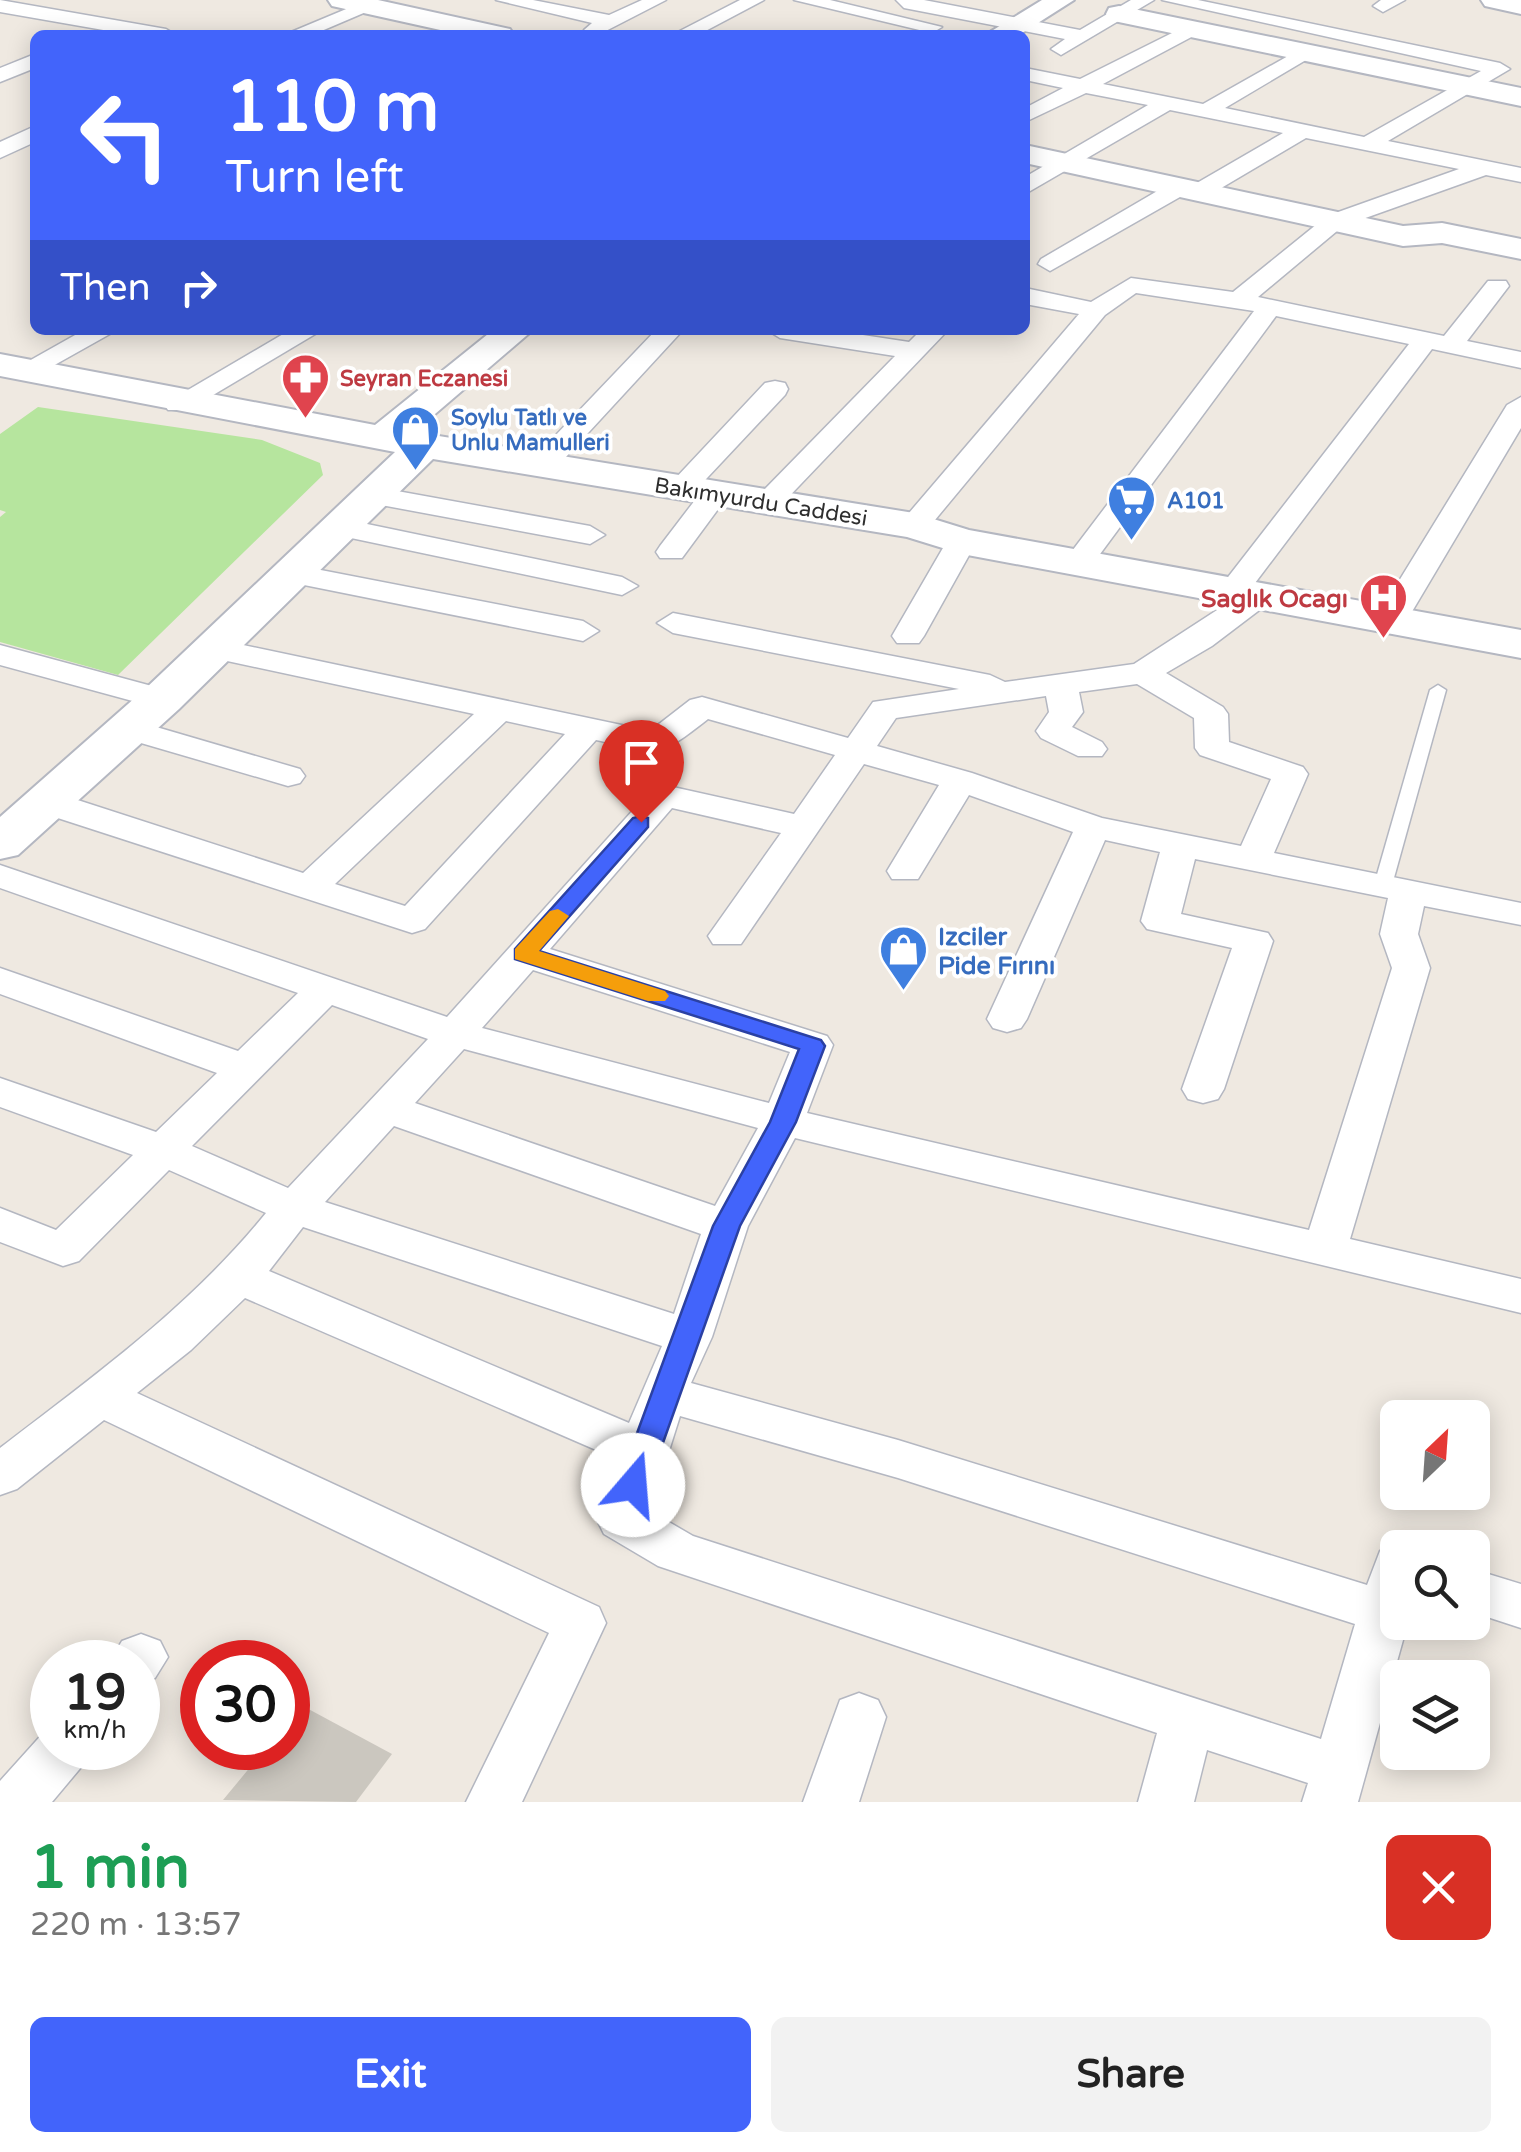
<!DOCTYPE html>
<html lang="en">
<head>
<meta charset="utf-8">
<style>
	body { margin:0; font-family:"Varela Round",sans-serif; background:#f2f2f2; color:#222; height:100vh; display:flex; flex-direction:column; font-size:38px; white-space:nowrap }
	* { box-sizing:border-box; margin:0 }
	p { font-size:32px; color:#767676 }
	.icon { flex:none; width:55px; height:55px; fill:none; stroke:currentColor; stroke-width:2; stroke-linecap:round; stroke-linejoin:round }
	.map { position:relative; height:1802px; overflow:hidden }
	.drawer { display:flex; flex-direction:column; background:#fff; flex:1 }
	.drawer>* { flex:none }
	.hud { position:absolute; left:30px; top:30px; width:1000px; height:305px; border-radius:15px; box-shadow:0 5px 25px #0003; background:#4264fb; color:#fff; overflow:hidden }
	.needle { width:65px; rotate:25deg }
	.buttons { position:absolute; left:1380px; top:1400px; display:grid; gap:20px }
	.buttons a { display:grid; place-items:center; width:110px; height:110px; border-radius:15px; background:#fff; box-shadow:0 5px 25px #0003; font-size:50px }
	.speed { position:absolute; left:30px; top:1640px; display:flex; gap:20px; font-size:50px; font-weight:700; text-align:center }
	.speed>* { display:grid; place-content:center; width:130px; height:130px; border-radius:50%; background:#fff; box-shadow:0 5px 25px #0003; line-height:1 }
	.speed small { font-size:25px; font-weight:400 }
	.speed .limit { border:15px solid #d22; background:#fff; color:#111 }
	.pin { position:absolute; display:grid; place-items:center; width:85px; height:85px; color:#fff; margin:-102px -42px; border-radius:50% 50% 50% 0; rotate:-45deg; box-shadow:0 0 10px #0007 }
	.pin .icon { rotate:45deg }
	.me { position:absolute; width:110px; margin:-55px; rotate:18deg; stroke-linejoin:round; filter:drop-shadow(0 0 8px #0008) }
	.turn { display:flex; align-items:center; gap:35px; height:210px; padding:0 30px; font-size:45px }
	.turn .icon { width:130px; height:130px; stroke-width:2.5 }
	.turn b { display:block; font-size:70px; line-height:85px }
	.then { display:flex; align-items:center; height:95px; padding:0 30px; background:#0003; gap:20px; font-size:38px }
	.round { display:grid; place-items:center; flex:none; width:105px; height:105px; border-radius:15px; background:#f2f2f2 }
	.overview { display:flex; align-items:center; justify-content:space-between; height:170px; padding:0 30px }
	h1 { font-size:60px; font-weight:800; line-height:75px; color:#1e9e55 }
	.button { display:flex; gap:20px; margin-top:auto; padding:20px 30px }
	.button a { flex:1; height:115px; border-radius:15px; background:#4264fb; color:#fff; font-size:40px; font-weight:800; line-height:115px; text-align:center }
	.button a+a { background:#f2f2f2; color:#222 }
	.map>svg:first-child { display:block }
	.green { fill:#b6e59e }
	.building { fill:#cbc7bf }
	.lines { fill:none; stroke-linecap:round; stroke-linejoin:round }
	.lane-casing { stroke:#b4b7c1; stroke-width:3 }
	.street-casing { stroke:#b4b7c1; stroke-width:3 }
	.secondary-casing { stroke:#b4b7c1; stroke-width:4 }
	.lane { fill:#fff; fill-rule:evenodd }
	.street { fill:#fff; fill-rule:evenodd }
	.secondary { fill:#fff; fill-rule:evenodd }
	.route { fill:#4264fb; stroke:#2b41a3; stroke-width:2.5 }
	.slow { fill:#f59e0b }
	.labels { text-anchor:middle; stroke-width:8; stroke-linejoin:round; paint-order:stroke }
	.far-health-label { font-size:22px; font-weight:bold; fill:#be3a42; stroke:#fff; text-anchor:start }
	.far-shop-label { font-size:22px; font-weight:bold; fill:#366cbe; stroke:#fff; text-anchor:start }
	.far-street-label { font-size:22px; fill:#2e2e2e; stroke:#fff }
	.health-label { font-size:25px; font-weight:bold; fill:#be3a42; stroke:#fff; text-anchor:end }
	.shop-label { font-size:25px; font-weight:bold; fill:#366cbe; stroke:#fff; text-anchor:start }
</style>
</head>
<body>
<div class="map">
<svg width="1521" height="1802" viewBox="0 0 1521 1802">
	<rect width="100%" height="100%" fill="#efe9e1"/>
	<!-- green -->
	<path class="green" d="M38,407L262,440L320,463L323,475L118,675L0,642V517L6,512L0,510V434Z"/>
	<!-- building -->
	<path class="building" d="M301,1705L392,1754L356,1802L223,1800L266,1748H288V1721Z"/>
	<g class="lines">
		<defs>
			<path id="lane" d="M1438,685L1446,690L1392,885L1383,890L1377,889L1374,885L1430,690Z"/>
			<path id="street" d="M0,0L166,29L176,35H132L0,12Z
				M496,0H533L609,15L642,0H666L598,35L584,30L592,23Z
				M740,0H764L698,35H672Z
				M794,0H830L942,27L932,33Z
				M896,0H924L1080,30L1131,0H1154L1061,55L1051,49L1065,39L904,8Z
				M1162,0H1198L1500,63L1510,69L1388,141L1521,168V182L1486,175L1343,226L1258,297L1444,336L1488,281H1506L1509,286L1467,341L1521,352V368L1432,349L1252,587L1270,588L1275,595L1270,602L1212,646L1166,673L1223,707L1228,714L1229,742L1303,767L1308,774L1274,853L1521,903V925L1424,906L1418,934L1430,968L1350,1239L1521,1279V1313L795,1138L748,1226L712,1337L691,1383L898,1440L1367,1585L1380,1551L1398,1545L1405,1548H1398V1622H1408L1358,1802H1302L1308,1783L1207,1750L1194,1802H1138L1157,1733L658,1566L604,1534L597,1520L617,1459L245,1298L191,1350L137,1393L599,1607L606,1623L522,1802H466L549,1633L104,1420L17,1489L0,1495V1448C95,1375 190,1307 266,1213L169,1170L79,1261L63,1266L0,1242V1208L56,1230L133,1155L0,1107V1078L156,1132L217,1073L0,994V968L238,1051L298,993L0,888V865L447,1017L652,789L664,785L794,814L835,755L708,719C656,760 659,754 596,740L425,929L412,933L33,810L28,802L33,794H59L303,873L474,714L204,656L199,649L215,639L650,731L690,700L702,697L848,738L873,702L959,689L673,633L657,623L673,613L990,675L1005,682L1134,664L1234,599L1218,590L1409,344L1276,316L1089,569L1078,572L1063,563L1254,311L1136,293L1105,315L925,532H903L899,526L903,520L1079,314L1025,304V288L1091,302L1131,278L1233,292L1327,216L1459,169L1306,138L1206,197L1198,199L1187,193L1050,271L1038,264L1041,259L1171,183L1179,181L1190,187L1283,133L1170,110L1025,194V177L1148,105L1086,93L1025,122V108L1063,88L1025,80V68L1080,79L1192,23L1202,29L1199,33L1103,84L1203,104L1304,47L1311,49V57L1225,108L1364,137L1481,71ZM1137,684L1194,718L1195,748L1200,755L1271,779L1241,846L1102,818L972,773L877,746L896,718L1046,696L1049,712L1036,731L1041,738L1078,756H1102L1107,749L1102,742L1072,727L1083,712L1079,692ZM506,721L565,734L405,906L335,884ZM864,764L939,785L887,871L892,879H918L969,795L1073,832L987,1019L993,1028L1007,1032L1021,1028L1027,1019L1105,840L1160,852L1141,921L1147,929L1232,948L1182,1089L1188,1099L1203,1103L1218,1099L1224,1089L1273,941L1268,933L1181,914L1195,859L1388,898L1380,934L1392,968L1309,1230L807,1113L833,1045L827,1036L550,949L672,808L781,833L708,936L713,944H741ZM533,970L790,1052L769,1103L482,1028ZM332,1005L428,1039L288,1188L192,1146ZM464,1049L758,1128L715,1206L415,1103ZM394,1126L701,1234L674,1314L325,1202ZM303,1227L662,1346L629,1423L269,1271ZM680,1416L898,1478L1355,1624L1321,1739L693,1536L650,1511Z
				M1381,0H1405L1383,12L1373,6Z
				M363,2L380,6L312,35H284Z
				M35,54V68L0,82V68Z
				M35,126V142L0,158V142Z
				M84,330H117L35,376L26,378L13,370Z
				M290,330H322L188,410H168L164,404Z
				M656,330H683L553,471H533L529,465L533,459Z
				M767,330H830L909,342L921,330H948L778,508H758L753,502L758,496L895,356L780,338Z
				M775,381L785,383L788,389L785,395L692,494H672L667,488L672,482L765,383Z
				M1521,397V428L1407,620L1391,630L1380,627L1375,620L1507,405Z
				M715,484L730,493L682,558H660L656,552L660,546L705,487Z
				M375,487L590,526L605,535L590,544L365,502L360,496L365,490Z
				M343,519L622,577L638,586L622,595L332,534L328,528L332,522Z
				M962,532L977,541L924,636L919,643H897L892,636L947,541Z
				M295,565L583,621L599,631L583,641L284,581L280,574Z
				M0,645L174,692L179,699L174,706L162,709L0,665Z
				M129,719L300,769L305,776L300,783L288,786L117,736L112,729L117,722Z
				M1472,1569L1521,1584V1628L1472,1612Z
				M141,1634L160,1641L168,1657L155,1678L138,1684V1662H109L122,1641Z
				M859,1693L878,1700L886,1717L859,1802H803L840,1700Z
				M52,1728V1748H91L83,1765L52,1802H0V1781L45,1731Z"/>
			<path id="secondary" d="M328,0H378L510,29L514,35H463L332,6Z
				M1042,0H1074L1019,35H985Z
				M1481,0H1521V14L1485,6Z
				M1119,6L1521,88V106L1109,20L1106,14L1109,8Z
				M1025,145L1403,226L1442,223L1521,239V259L1442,243L1403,246L1025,163Z
				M493,330H533L414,432L914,513L969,530L1521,630V658L962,554L907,537L433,459L179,709L18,855L0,859V817L145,689L395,452L0,376V354L375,425Z"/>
		</defs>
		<!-- lane casing -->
		<use href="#lane" class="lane-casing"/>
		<!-- street casing -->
		<use href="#street" class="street-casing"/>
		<!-- secondary casing -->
		<use href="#secondary" class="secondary-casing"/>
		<!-- lane -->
		<use href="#lane" class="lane"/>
		<!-- street -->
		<use href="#street" class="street"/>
		<!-- secondary -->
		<use href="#secondary" class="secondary"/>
	</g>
	<!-- route -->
	<path class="route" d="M641,816L648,818V827L539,951L821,1040L825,1046L796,1122L740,1226L648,1485L644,1493H622L618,1485L713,1226L770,1122L799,1049L515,959V949L633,818Z"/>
	<!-- slow -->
	<path class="slow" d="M558,909L569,916L539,951L665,991L669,996L665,1001H648L515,959V949L550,911Z"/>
	<!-- icons -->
	<defs>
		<symbol id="pharmacy-pin" viewBox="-11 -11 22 30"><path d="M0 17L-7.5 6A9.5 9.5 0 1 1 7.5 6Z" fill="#e0444e" stroke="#fff"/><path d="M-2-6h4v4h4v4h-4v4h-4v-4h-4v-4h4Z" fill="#fff"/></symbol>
		<symbol id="shop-pin" viewBox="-11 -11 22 30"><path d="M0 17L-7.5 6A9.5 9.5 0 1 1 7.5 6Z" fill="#3f7fe0" stroke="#fff"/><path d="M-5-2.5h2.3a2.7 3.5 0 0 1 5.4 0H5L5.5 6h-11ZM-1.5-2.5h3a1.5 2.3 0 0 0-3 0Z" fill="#fff"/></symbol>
		<symbol id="supermarket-pin" viewBox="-11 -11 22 30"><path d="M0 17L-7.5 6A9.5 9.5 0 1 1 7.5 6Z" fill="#3f7fe0" stroke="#fff"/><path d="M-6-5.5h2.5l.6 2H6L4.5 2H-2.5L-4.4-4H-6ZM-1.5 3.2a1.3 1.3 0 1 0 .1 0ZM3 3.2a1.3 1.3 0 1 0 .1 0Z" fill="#fff"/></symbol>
		<symbol id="hospital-pin" viewBox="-11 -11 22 30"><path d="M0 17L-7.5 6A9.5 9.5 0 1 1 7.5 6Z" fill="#e0444e" stroke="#fff"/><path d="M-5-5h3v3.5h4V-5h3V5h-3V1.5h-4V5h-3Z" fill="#fff"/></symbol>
	</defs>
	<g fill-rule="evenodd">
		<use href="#pharmacy-pin" x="278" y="350" width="55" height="75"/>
		<use href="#shop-pin" x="388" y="402" width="55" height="75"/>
		<use href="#supermarket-pin" x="1104" y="472" width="55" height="75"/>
		<use href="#hospital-pin" x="1356" y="570" width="55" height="75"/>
		<use href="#shop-pin" x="876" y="922" width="55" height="75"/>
	</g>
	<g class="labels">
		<!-- far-health labels -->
		<g class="far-health-label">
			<text x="340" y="386">Seyran Eczanesi</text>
		</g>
		<!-- far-shop labels -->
		<g class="far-shop-label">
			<text x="451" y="425">Soylu Tatlı ve<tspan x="451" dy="25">Unlu Mamulleri</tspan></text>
			<text x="1167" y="508">A101</text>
		</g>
		<!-- far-street labels -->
		<g class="far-street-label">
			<text transform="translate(761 501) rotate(9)" y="8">Bakımyurdu Caddesi</text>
		</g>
		<!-- health labels -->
		<g class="health-label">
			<text x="1348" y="607">Saglık Ocagı</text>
		</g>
		<!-- shop labels -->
		<g class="shop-label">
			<text x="938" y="945">Izciler<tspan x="938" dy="29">Pide Fırını</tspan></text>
		</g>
	</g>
</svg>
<div class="buttons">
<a><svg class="needle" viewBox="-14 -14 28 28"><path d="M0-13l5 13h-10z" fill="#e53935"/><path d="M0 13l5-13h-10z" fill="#767676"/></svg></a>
<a><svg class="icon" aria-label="search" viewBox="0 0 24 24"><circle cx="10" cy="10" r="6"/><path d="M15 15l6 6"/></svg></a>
<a><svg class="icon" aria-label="layers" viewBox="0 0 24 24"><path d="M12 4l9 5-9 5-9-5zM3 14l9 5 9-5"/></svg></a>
</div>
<div class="speed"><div>19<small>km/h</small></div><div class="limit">30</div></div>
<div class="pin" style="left:641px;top:822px;background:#d93025"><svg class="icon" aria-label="arrive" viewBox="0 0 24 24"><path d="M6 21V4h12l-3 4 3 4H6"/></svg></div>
<svg class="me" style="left:633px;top:1485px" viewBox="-20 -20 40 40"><circle r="19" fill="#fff"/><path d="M0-13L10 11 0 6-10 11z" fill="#4264fb"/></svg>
<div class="hud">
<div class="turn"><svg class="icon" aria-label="left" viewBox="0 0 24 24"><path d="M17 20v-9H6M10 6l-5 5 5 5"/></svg><div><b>110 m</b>Turn left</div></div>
<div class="then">Then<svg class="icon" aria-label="right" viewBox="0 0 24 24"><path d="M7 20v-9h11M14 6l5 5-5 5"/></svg></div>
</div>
</div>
<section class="drawer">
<div class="overview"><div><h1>1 min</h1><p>220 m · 13:57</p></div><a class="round" style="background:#d93025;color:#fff"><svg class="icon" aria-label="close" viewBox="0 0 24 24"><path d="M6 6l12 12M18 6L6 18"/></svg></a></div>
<div class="button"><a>Exit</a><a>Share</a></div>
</section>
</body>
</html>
